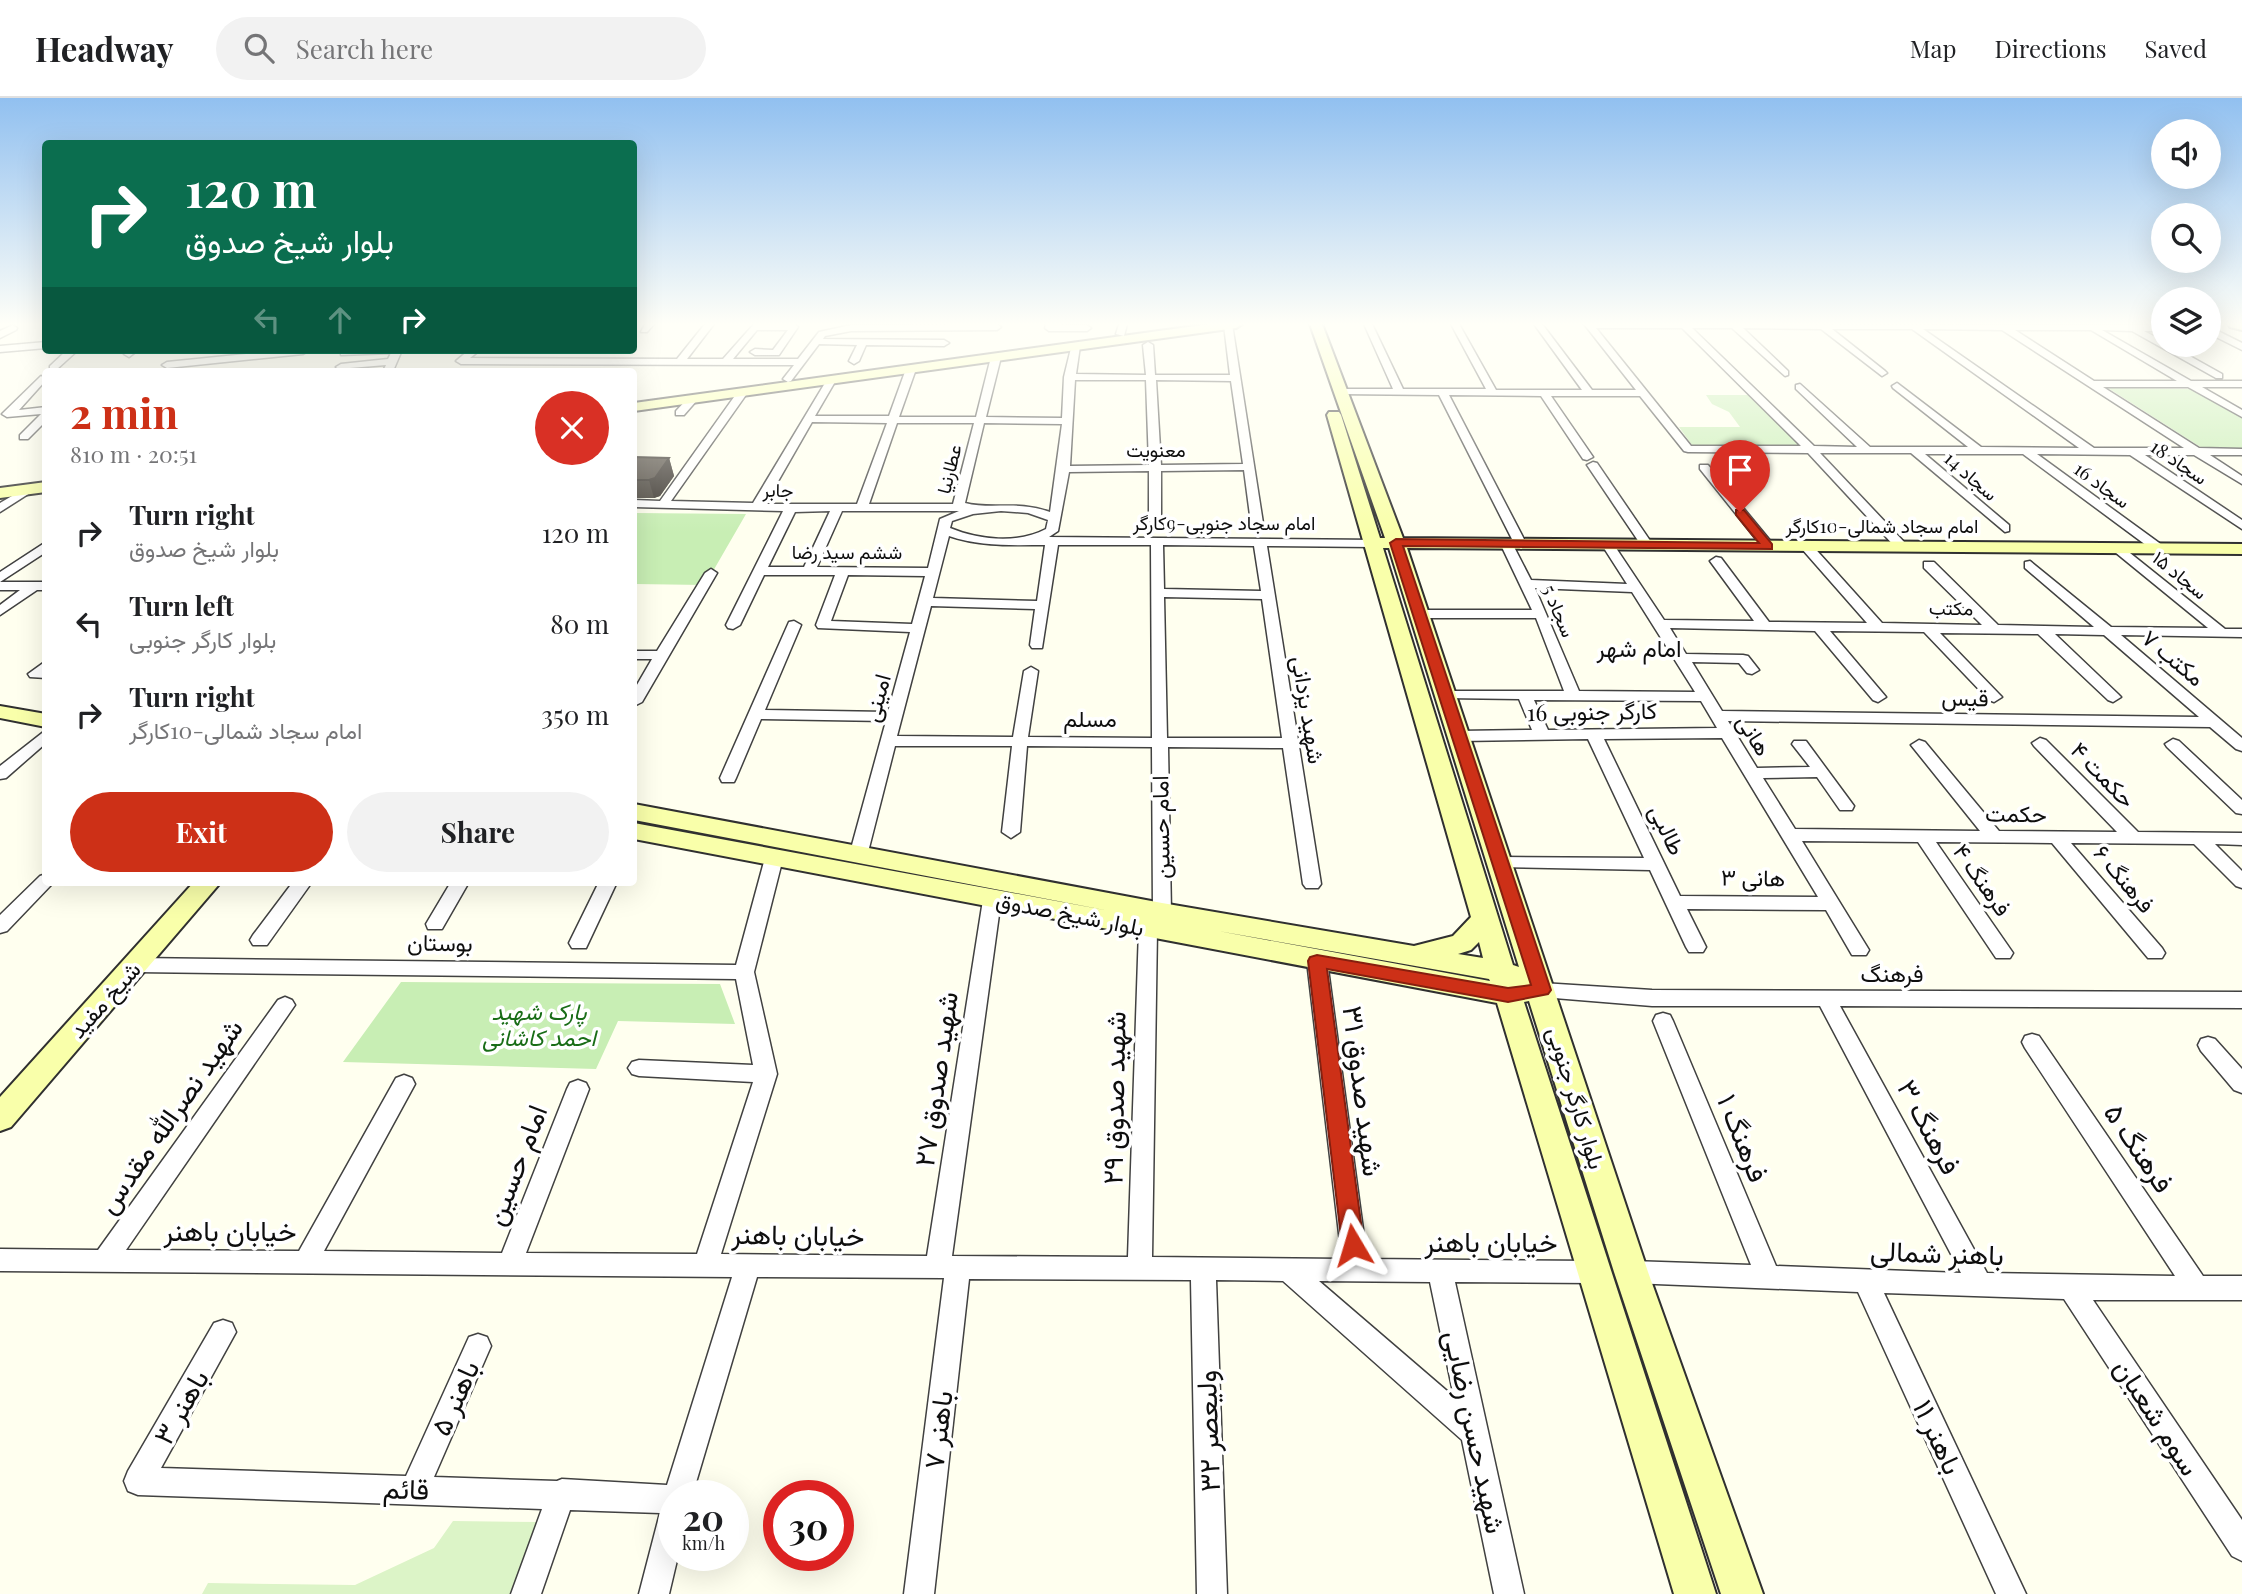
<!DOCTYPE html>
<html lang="en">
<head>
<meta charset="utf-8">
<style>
	body { margin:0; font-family:"Playfair Display",Vazirmatn,serif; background:#f2f2f2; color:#202124; height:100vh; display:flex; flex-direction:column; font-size:26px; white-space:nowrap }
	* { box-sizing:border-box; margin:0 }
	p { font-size:23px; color:#757577 }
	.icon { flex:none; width:38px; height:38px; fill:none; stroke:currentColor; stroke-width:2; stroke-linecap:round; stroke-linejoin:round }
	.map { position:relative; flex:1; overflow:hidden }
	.drawer { position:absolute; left:42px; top:270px; width:595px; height:518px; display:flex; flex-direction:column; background:#fff; border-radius:7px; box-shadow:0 7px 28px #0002 }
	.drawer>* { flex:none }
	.top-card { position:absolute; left:42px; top:42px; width:595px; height:214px; border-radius:7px; box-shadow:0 7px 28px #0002; background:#0b6e4f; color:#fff; overflow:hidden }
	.fabs { position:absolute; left:2151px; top:21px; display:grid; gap:14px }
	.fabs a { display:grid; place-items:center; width:70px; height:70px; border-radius:50%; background:#fff; box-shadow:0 7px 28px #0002; font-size:35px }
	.speed { position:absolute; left:658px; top:1382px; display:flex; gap:14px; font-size:35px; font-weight:700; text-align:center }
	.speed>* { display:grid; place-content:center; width:91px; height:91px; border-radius:50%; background:#fff; box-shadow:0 7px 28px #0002; line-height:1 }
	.speed small { font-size:18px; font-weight:400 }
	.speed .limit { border:10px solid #d22; background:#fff; color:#111 }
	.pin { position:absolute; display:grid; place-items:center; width:60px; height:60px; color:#fff; margin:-72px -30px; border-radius:50% 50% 50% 0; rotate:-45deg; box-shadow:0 0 7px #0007 }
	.pin .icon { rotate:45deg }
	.me { position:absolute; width:77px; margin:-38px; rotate:353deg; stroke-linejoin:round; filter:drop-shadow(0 0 5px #0008) }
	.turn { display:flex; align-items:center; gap:24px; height:147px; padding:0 28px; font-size:32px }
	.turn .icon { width:91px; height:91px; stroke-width:2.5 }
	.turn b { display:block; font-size:49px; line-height:60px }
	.lanes { display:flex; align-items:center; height:66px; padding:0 28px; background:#0003; justify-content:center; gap:35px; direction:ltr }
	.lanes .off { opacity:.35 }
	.round { display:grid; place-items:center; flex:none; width:74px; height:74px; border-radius:37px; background:#f2f2f2 }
	.head { display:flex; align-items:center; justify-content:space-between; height:119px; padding:0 28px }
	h1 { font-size:42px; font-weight:700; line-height:52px; color:#cd3017 }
	.cta { display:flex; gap:14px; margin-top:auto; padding:14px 28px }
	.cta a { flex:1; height:80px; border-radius:42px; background:#cd3017; color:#fff; font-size:28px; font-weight:700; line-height:80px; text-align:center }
	.cta a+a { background:#f2f2f2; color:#202124 }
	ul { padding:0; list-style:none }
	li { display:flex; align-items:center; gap:21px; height:91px; padding:0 28px }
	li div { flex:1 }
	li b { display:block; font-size:26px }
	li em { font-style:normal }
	header { display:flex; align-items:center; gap:42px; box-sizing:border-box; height:98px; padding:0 35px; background:#fff; border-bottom:2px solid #e0e0e0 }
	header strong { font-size:33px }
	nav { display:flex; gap:38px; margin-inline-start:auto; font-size:24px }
	.search { width:490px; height:63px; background:#f2f2f2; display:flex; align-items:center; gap:18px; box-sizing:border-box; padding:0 24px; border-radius:38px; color:#757577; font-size:26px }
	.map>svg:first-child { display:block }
	.green { fill:#c8eeb4 }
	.pitch { fill:#dcf4c7 }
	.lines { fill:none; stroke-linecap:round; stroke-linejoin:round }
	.street-casing { stroke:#414141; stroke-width:3 }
	.secondary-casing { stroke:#303030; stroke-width:4 }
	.street { fill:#fff; fill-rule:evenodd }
	.secondary { fill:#f9ffaa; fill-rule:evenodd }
	.wall { fill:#4c473f }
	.shaded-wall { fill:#3e3933 }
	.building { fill:#585249; stroke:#3e3933; stroke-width:2 }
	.route { fill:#cd3017; stroke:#851f0f; stroke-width:2 }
	.labels { text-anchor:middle; stroke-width:7; stroke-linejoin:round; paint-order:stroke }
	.far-street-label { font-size:19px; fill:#0e0e0e; stroke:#fff }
	.street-label { font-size:23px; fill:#0e0e0e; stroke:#fff }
	.park-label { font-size:23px; font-style:italic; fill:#196d17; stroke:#fff }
	.neighbourhood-label { font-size:24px; fill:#0e0e0e; stroke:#fff }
	.near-street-label { font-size:28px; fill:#0e0e0e; stroke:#fff }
</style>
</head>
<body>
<header>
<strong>Headway</strong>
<div class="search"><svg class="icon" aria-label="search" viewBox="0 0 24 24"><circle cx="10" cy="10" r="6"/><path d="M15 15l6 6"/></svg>Search here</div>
<nav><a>Map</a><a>Directions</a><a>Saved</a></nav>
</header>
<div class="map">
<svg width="2242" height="1496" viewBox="0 0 2242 1496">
	<rect width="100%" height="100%" fill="#ffffef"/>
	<!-- green -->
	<path class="green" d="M2108,290L2193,291L2242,320V351L2202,350Z
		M1706,297H1752L1799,347H1692L1679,329H1740L1729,314L1712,306Z
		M634,415L746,416L705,487L634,486Z
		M401,884L720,886L735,926L618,923L596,971L343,964Z"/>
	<!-- pitch -->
	<path class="pitch" d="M453,1423L538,1424L511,1496H202L208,1485L355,1487L434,1450Z"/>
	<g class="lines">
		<defs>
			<path id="street" d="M645,226H654L647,234H641Z
				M705,226H714L687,261H723L754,226H794L798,229L779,257H755L750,254L755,251L773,252L788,232H757L733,261H798L819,234L851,227L997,226L1001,229L997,232L851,233L825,238L823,241L944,242L949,245L944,248L866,247L859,263L854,266L849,263L857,247L819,246L791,283L788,284L783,281L794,267L461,266L456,263L469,252H480L470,260L677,261Z
				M1046,226L1087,227L1091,230L1087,233H1049L1045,230Z
				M1119,226H1127L1124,238L1116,236Z
				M1232,226L1263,425L1261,428L1251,425L1244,372L1161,373V423L1155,427L1149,423V373L1069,374L1058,433L1049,439L1378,442L1380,445L1374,449L1267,448L1321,786L1318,790H1306L1303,786L1283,650L1168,649L1171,814L1169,819H1155L1153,814L1152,649L1027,648L1020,734L1011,740L1002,734L1012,648H895L867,758L858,764L849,758L886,623L761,621L736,680L734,684H722L720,680L789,524L794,523L801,527L765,612L888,614L910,534L818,530L816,527L835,477H764L740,527L733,531L728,530L726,527L783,413L634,409V402L660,403L739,292L748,294L671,403L753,405L828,280L836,282L815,318H889L906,271L911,268L916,271L899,319H976L991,259L996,256L1001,259L986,319L1062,320L1064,279L1072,246L1080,248L1076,276L1146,277L1143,247L1148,244L1153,247L1155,277H1230L1224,227ZM1075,282H1146L1149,367L1070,368ZM1156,282L1231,283L1243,366L1161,367ZM812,324L887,325L857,406H765ZM897,325H974L953,406H869ZM984,325L1062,326L1050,414C1018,402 992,412 965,405ZM830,413L804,469H768L795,414ZM842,413H959L940,421L928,470L817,469ZM1001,413L1028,415L1048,422L1046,431C1018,446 979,442 950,430L952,423L973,416ZM949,438C981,449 1013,447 1045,447L1037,503L933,500ZM1058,447H1151L1152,640L1028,639L1038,573L1031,569L1024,573L1013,639L897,638L931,508L1035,511L1030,547L1032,550H1042ZM1163,447L1254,448L1261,493L1164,491ZM848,477L925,478L912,526L831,523ZM1164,499L1262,501L1282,640H1167Z
				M1364,226H1372L1403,291H1486L1451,226H1459L1496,292H1582L1534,226H1542L1592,292H1636L1584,226L2163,227V233H2144L2163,243V247H2170L2222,276V280H2216L2132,233L2102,232L2191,283H2242V289H2202L2242,312V319L2188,289H2103L2199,350L2242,351V357H2210L2242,378V386L2194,357H2145L2242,422V431L2130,357L2037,356L2162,447V453H2154L2023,356H1925L2009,427V433L2005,434L1911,355H1820L1906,446V452H1898L1808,355L1688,354L1684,353L1640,298H1551L1593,359L1587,362L1583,361L1541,298L1449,297L1527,447L1521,451L1515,447L1439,297L1339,296V292L1343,291H1393ZM1596,230H1682L1801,348H1691ZM1692,230H1732L1785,278L1788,277V273L1743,230L1821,231L1882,278L1887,275L1885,273L1832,231H1912L2079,350L1981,349L1897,285L1892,288L1893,290L1968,349H1870L1800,286L1796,287V291L1857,349L1814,348ZM1923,231L2002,232L2184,350H2094ZM2015,232H2091L2177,283H2094Z
				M13,227L17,230L16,232L0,240V233Z
				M2208,228L2242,245V252L2208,235Z
				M46,244V250L0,254V248Z
				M67,252H78L56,272H50V268Z
				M128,252H138L129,259L124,256Z
				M285,252L308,253L303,256L167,270L162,267L167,264Z
				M344,252H402L393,273H383L386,267L338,271L336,269L341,266L388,261L391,255L341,257V253Z
				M41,278L46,282L19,312L46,309V323L28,341H20V337L41,316L7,319L2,316Z
				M689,299L698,301L684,317H676V313Z
				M1593,364L1597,365L1653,447L1651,450L1647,451L1641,447L1587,367Z
				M1700,367H1708L1772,445V451H1764L1700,371Z
				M29,388L35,391L33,393L0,414V405Z
				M1507,443L1513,447L1531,482L1627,486L1602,447L1604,444H1612L1664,522L1754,523L1710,463L1716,459L1721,460L1769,524L1867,525L1802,451V445H1810L1882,525L1982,527L1924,470V464H1934L1998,527L2094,529L2025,470V464L2030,463L2111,529L2208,530L2110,450L2116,446L2120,447L2225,531H2242V539L2121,537L2242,640V653L2236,651L2210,629L1728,623L1757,670L1810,669L1792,646L1794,643H1806L1854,708L1852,712H1840L1817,679L1763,680L1795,731L1980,733L1911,647L1919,642L1925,644L1999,733L2117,734L2034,648L2032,645L2040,640L2046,642L2138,734L2242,735V747L2215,746L2242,773V790L2236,788L2194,746L2071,745L2162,850L2165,855L2162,860H2148L2052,745L1936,744L2013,855L2010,860H1996L1918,744L1802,743L1869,852L1866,857H1852L1826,812L1687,811L1706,849L1703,854H1689L1686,849L1650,772L1495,769L1492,765L1495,761L1501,759L1644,760L1588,641L1459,643L1451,638L1459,633L1532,632L1519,601L1445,600L1438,596L1440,593H1564L1536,520H1419L1412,516L1419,512H1532L1501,447ZM1535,490L1632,494L1695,594L1579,593ZM1670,530L1815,533L1873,602L1878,604L1886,599L1830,533L1924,534L1989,602L1994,604L2002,599L1999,596L1940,535L2038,536L2108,602L2113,604L2121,599L2118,596L2055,536L2104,537L2199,619L1722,613L1692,564L1739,565L1747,575L1752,576L1759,572L1748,558L1743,557L1686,556ZM1534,602L1701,603L1717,630L1548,632ZM1722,640L1818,799L1680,798L1604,641Z
				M46,444V454L0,484V474Z
				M711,471L717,475L642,604L634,608V592L652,561H634V553H657L705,475Z
				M0,484H46V492H37L0,517V507L20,492H0Z
				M46,563V580L30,579L28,576Z
				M46,632V645L6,680L0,681V668Z
				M2173,641L2179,643L2242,702V716L2236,715L2167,649L2165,646Z
				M774,754L783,760L754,874L777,976L721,1156L927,1158L983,802L985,798H999L1001,802L952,1158L1128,1159L1139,831L1141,826H1155L1157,831L1152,1159L1342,1161L1307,863L1310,858H1324L1327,863L1367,1161L1595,1163L1604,1166L1607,1174L1604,1182L1595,1185L1455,1184L1524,1496H1494L1462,1342L1283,1183L1216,1182L1227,1496H1197L1191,1182L969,1181L934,1496H904L944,1180L757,1179L692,1398H674V1458H678L669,1496H639L660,1415L570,1412L541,1496H511L542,1411L138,1397L128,1393L124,1383L128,1373L214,1225L223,1222L232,1225L236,1234L161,1370L406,1378L469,1239L478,1236L487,1239L491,1248L434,1379L557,1383L562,1381L667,1387L732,1179L0,1173V1151L98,1152L278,902L285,899L292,902L295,907L126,1152L299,1153L396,980L404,977L412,980L415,986L324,1153L502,1155L567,991L570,985L578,982L586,985L589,991L526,1155L697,1156L753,984L639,978L632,976L628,970L632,964L639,962L753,967L736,881L136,874L129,872L126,867L129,862L136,860L736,867L765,760ZM1319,1183L1430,1184L1454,1299Z
				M46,776V784H54L52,786L7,833L0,835V817L40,778Z
				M293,784H312L267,847H253L250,842L253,837Z
				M451,784H469L442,831H428L426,826Z
				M599,784H617L586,850H572L569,845Z
				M1542,885L1652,892L2242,894V910L1840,908L1987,1175L2175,1178L2025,950L2022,944L2025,938L2032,936L2039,938L2203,1178H2242V1202H2093L2242,1422V1463L2232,1458L2064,1201L1884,1195L2026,1496H1996L1858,1194L1631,1185L1622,1182L1619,1174L1622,1166L1631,1163L1751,1167L1653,923L1656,917L1663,915L1670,917L1673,923L1776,1168L1961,1175L1820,908H1652L1542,899L1535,897L1532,892L1535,887Z
				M2208,939L2215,941L2242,971V995L2234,992L2201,953L2198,947L2201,941Z"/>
			<path id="secondary" d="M1210,226H1242L1236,230L634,313V305Z
				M1310,226H1322L1403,440L2242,446V456L1407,450L1648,1174L1763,1496H1721L1614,1174L1529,903L1524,904L1716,1496H1674L1497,905L634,741V725L1110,813L634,722V706L1162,805L1414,848L1453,838L1471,819L1327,317L1329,314H1339L1341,317L1380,440H1385ZM1383,450H1389L1519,869L1513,867ZM1218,833L1489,881L1490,883ZM1479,844L1483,860L1458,856L1471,852Z
				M2228,226H2242V232L2230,229Z
				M46,384V394L0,400V390Z
				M0,608L46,616V629L0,620Z
				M194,784H221L11,1029L0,1033V999Z"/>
		</defs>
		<!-- street casing -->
		<use href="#street" class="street-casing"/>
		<!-- secondary casing -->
		<use href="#secondary" class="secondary-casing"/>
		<!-- street -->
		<use href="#street" class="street"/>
		<!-- secondary -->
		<use href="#secondary" class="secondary"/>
	</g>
	<!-- wall -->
	<path class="wall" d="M634,359L669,360L674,378L660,398L654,400H634Z"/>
	<!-- shaded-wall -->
	<path class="shaded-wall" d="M669,360L674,378L660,398L654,400L649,382Z"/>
	<!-- building -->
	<path class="building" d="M634,359L669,360L655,380L649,382H634Z"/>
	<!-- sky -->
	<linearGradient id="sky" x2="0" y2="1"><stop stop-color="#91c0f0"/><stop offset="0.52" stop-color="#fffff8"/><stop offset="1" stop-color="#fffff8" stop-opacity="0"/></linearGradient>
	<rect width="2242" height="435" fill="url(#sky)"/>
	<!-- route -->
	<path class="route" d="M1736,412H1744L1772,446V451L1403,448L1551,892L1548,896L1508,904L1327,871L1364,1147L1361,1154L1353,1156L1345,1154L1342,1147L1308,863L1310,859L1317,857L1508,890L1531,887L1390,445L1396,441L1759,445L1736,417Z"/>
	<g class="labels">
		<!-- far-street labels -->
		<g class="far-street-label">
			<text x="1156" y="359">معنویت</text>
			<text transform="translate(2179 364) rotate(34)" y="7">سجاد 18</text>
			<text transform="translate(949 371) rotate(-76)" y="7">عطارنیا</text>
			<text transform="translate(1971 378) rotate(41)" y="7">سجاد 14</text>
			<text transform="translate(2102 387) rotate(36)" y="7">سجاد 16</text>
			<text transform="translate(778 392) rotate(1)" y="7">جابر</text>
			<text x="1224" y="432">امام سجاد جنوبی-9کارگر</text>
			<text x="1882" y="435">امام سجاد شمالی-10کارگر</text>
			<text x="847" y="461">ششم سید رضا</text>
			<text transform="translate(2180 477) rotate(39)" y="7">سجاد ۱۵</text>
			<text transform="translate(1951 510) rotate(1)" y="7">مکتب</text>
			<text transform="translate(1559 513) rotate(67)" y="7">سجاد 5</text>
		</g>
		<!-- street labels -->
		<g class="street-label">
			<text transform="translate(2173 560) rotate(40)" y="8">مکتب ۷</text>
			<text transform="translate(877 600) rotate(-75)" y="8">امینی</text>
			<text transform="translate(1965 600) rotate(1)" y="8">قیس</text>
			<text transform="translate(1308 612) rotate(81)" y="8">شهید یزدانی</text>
			<text transform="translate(1592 614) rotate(-1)" y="8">کارگر جنوبی 16</text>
			<text x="1090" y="629">مسلم</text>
			<text transform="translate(1754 637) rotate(58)" y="8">هانی</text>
			<text transform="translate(2103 677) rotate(46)" y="8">حکمت ۴</text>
			<text transform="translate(2016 716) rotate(1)" y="8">حکمت</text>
			<text transform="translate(1161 729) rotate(-91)" y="8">امام حسین</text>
			<text transform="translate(1667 732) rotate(64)" y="8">طالبی</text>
			<text transform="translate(1753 780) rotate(1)" y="8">هانی ۳</text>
			<text transform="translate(2124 781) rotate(50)" y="8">فرهنگ ۶</text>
			<text transform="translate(1982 782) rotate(55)" y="8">فرهنگ ۴</text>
			<text transform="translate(1070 816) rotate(11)" y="8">بلوار شیخ صدوق</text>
			<text transform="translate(440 845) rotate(1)" y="8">بوستان</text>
			<text x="1892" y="884">فرهنگ</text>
			<text transform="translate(105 902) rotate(-48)" y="8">شیخ مفید</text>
			<text transform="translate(1576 1000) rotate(73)" y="8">بلوار کارگر جنوبی</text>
		</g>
		<!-- park labels -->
		<g class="park-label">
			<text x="539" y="922">پارک شهید<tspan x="539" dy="26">احمد کاشانی</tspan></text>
		</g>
		<!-- neighbourhood labels -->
		<g class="neighbourhood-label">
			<text x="1639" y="559">امام شهر</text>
		</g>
		<!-- near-street labels -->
		<g class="near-street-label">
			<text transform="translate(936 981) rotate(-82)" y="10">شهید صدوق ۲۷</text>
			<text transform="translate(1363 993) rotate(83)" y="10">شهید صدوق ۳۱</text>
			<text transform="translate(1114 1000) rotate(-89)" y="10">شهید صدوق ۲۹</text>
			<text transform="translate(170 1018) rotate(-55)" y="10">شهید نصرالله مقدس</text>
			<text transform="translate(1929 1029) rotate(62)" y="10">فرهنگ ۳</text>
			<text transform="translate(1743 1040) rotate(68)" y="10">فرهنگ ۱</text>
			<text transform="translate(2139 1050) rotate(56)" y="10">فرهنگ ۵</text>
			<text transform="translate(516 1067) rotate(-69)" y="10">امام حسین</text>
			<text x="230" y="1143">خیابان باهنر</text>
			<text transform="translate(798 1137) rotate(1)" y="10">خیابان باهنر</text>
			<text x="1491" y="1154">خیابان باهنر</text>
			<text transform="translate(1937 1155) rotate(2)" y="10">باهنر شمالی</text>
			<text transform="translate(455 1300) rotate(-66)" y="10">باهنر ۵</text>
			<text transform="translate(181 1309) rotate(-60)" y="10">باهنر ۳</text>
			<text transform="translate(2157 1319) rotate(57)" y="10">سوم شعبان</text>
			<text transform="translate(938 1332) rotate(-83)" y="10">باهنر ۷</text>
			<text transform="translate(1208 1333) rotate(-92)" y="10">ولیعصر ۳۲</text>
			<text transform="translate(1475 1334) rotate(78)" y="10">شهید حسن رضایی</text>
			<text transform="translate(1938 1339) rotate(65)" y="10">باهنر ۱۱</text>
			<text transform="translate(406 1391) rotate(2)" y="10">قائم</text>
		</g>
	</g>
</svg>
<div class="fabs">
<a><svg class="icon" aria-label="sound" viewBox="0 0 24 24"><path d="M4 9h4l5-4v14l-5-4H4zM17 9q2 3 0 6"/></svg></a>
<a><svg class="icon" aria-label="search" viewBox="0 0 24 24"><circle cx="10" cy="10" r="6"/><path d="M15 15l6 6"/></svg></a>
<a><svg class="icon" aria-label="layers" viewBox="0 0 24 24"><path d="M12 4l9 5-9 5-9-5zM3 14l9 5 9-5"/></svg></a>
</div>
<div class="speed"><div>20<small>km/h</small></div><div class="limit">30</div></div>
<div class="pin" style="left:1740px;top:414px;background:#d93025"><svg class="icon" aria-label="arrive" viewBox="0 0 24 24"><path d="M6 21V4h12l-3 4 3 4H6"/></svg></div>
<svg class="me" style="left:1353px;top:1147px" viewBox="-20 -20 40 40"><path d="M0-17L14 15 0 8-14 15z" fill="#cd3017" stroke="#fff" stroke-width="4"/></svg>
<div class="top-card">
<div class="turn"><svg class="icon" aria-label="right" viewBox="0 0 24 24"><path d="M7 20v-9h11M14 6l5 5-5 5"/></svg><div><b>120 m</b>بلوار شیخ صدوق</div></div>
<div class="lanes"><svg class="icon off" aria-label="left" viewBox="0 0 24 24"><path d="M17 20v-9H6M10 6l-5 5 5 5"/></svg><svg class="icon off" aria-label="ahead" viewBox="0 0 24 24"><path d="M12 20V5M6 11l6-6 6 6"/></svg><svg class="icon" aria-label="right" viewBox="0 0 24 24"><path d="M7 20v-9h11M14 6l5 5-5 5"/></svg></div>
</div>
<section class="drawer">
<div class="head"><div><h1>2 min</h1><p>810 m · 20:51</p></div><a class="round" style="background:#d93025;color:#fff"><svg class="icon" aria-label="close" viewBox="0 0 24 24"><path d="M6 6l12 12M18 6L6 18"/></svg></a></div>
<ul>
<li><svg class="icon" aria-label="right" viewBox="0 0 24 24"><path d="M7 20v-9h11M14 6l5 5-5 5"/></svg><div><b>Turn right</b><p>بلوار شیخ صدوق</p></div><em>120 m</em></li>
<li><svg class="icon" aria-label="left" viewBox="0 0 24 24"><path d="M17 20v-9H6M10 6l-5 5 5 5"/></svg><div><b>Turn left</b><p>بلوار کارگر جنوبی</p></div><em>80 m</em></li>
<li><svg class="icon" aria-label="right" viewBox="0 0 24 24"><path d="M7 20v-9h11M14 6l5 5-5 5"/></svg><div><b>Turn right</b><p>امام سجاد شمالی-10کارگر</p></div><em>350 m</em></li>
</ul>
<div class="cta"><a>Exit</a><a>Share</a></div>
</section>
</div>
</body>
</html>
